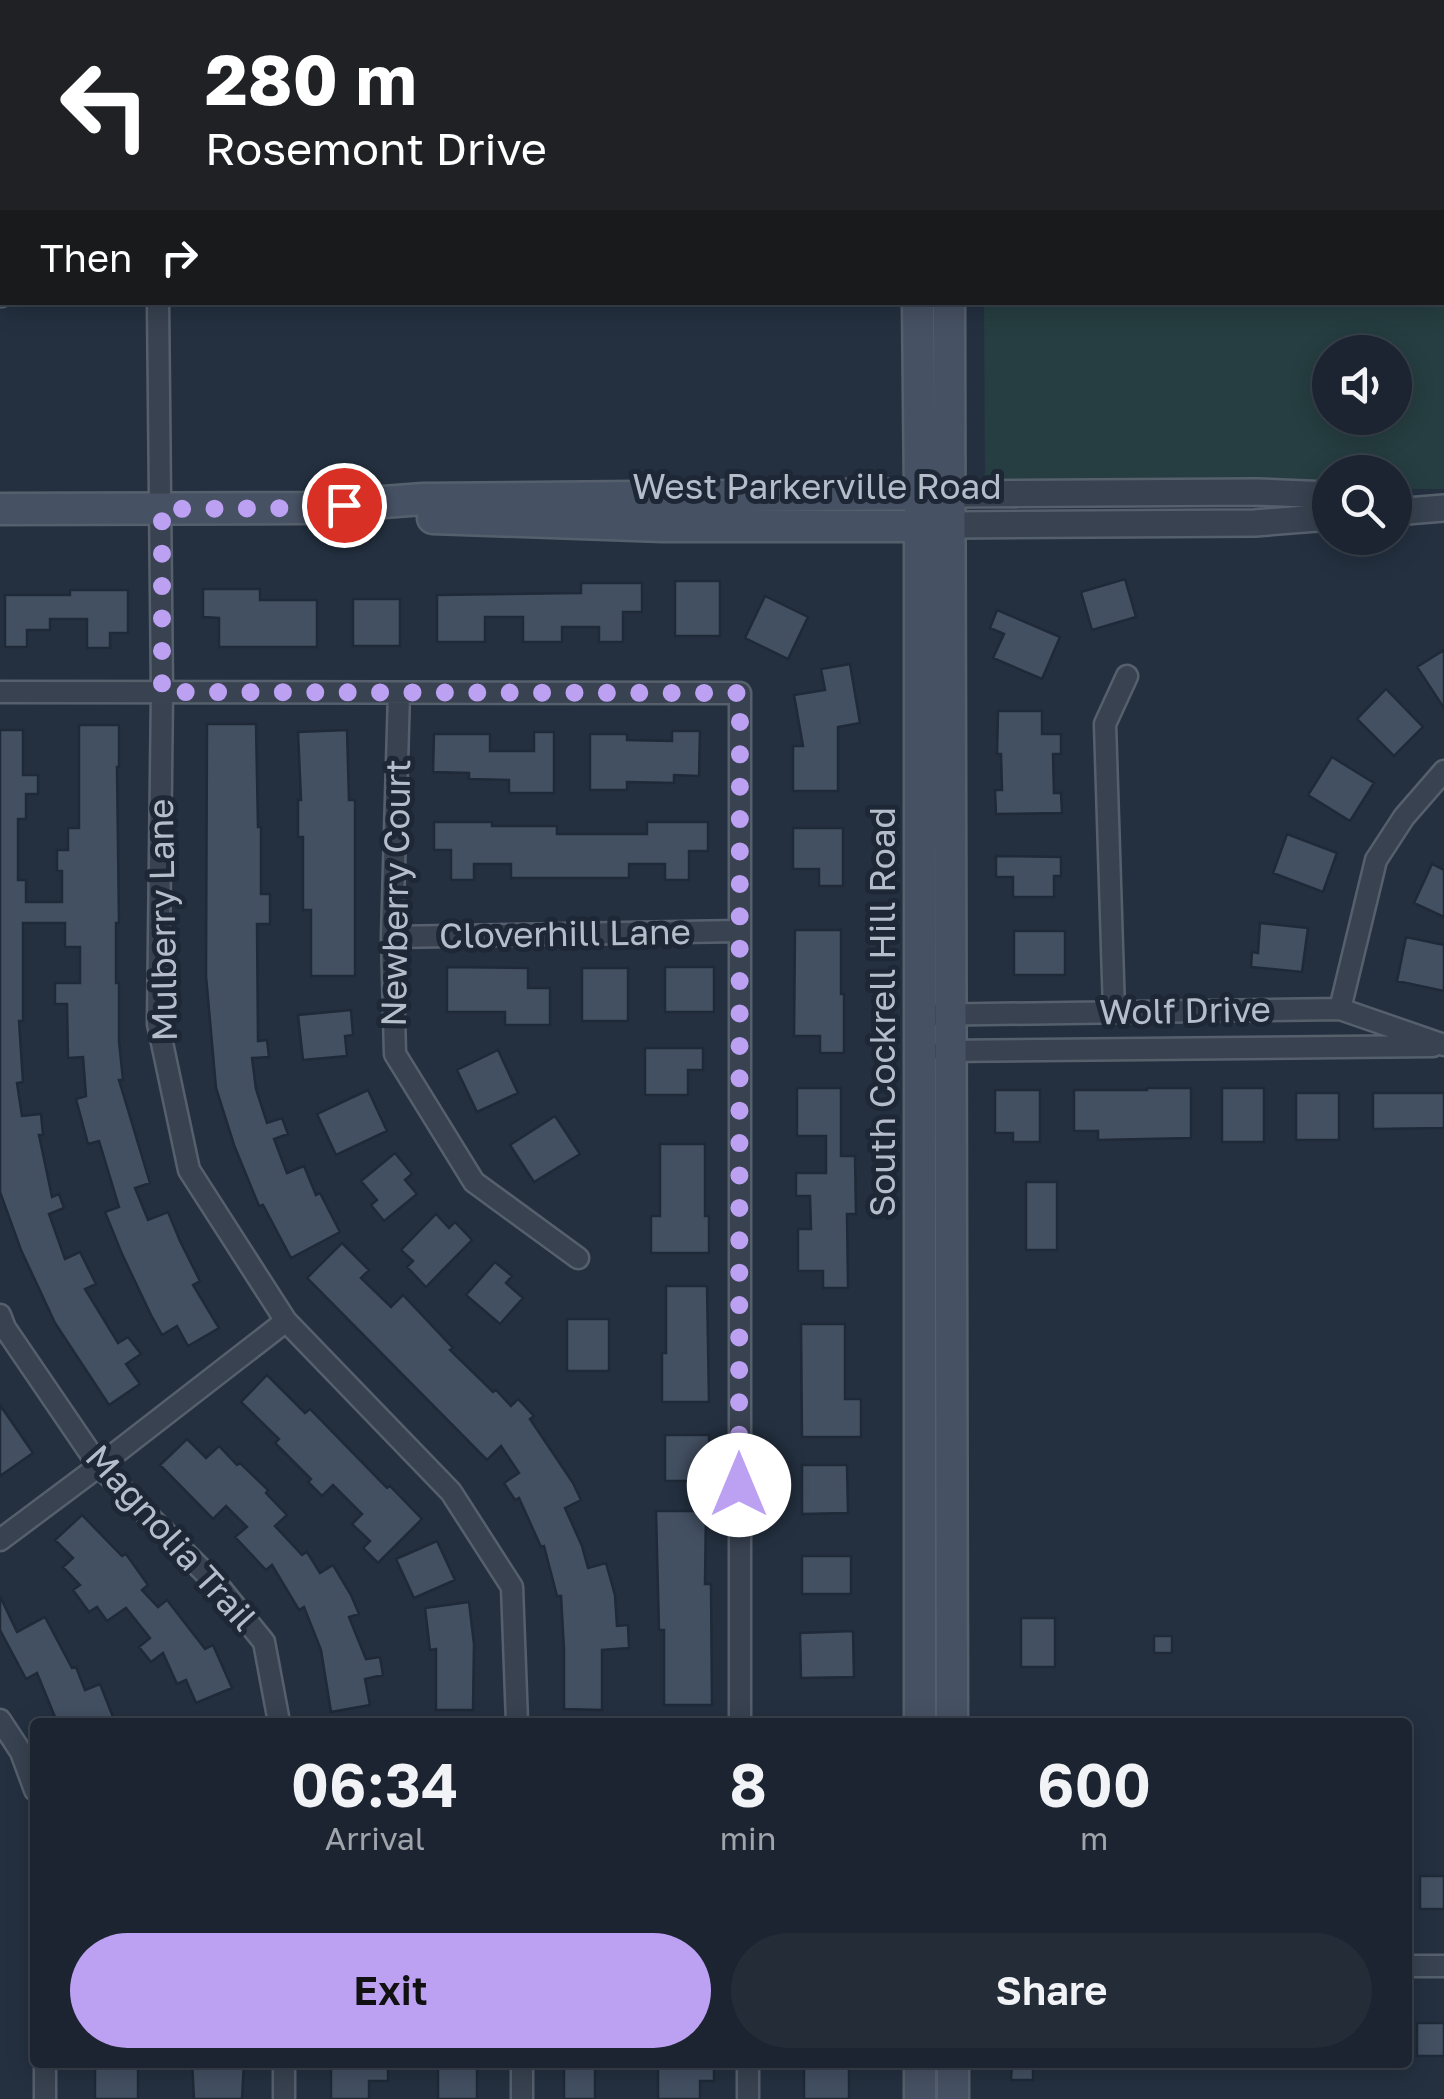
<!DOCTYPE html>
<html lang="en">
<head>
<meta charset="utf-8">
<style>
	body { margin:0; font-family:"Golos Text",sans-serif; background:#242c38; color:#f1f3f6; height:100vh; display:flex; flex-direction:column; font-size:38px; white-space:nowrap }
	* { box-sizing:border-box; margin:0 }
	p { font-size:32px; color:#a0a4ab }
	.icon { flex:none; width:55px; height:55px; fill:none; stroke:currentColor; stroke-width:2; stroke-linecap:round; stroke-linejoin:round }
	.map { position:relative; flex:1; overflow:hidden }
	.drawer { position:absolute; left:30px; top:1718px; width:1382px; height:350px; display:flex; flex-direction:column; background:#1b2430; border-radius:10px; box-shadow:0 5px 25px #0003,0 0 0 2px #39414c }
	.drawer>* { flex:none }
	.hud { position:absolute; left:0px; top:0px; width:1445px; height:305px; box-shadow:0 5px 25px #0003,0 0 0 2px #39414c; background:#202124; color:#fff; overflow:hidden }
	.buttons { position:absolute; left:1312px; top:335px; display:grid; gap:20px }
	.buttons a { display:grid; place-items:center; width:100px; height:100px; border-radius:50%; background:#1b2430; box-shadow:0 5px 25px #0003,0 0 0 2px #39414c; font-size:50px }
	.pin { position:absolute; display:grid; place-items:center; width:85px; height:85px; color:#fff; margin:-42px; border:5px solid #fff; border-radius:50%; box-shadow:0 2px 10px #0007 }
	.me { position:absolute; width:110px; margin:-55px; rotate:0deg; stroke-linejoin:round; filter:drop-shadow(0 0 8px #0008) }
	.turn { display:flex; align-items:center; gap:35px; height:210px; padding:0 40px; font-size:45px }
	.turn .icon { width:130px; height:130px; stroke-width:2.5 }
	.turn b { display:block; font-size:70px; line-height:85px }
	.then { display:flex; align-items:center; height:95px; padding:0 40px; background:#0003; gap:20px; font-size:38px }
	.eta { display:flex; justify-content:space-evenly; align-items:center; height:170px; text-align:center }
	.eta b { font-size:60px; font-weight:600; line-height:70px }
	.button { display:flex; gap:20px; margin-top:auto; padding:20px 40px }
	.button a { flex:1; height:115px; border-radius:60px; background:#bca0f2; color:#111; font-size:40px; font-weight:600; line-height:115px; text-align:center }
	.button a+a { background:#242c38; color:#f1f3f6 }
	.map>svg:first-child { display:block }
	.grass { fill:#263e41; fill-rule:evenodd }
	.building { fill:#435062; stroke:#1f2937; stroke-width:2.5 }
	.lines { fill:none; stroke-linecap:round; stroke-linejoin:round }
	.minor-casing { stroke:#56606d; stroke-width:25 }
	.tertiary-casing { stroke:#56606d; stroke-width:30 }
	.secondary-casing { stroke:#56606d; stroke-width:35 }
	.minor { stroke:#384250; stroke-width:20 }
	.tertiary { stroke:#384250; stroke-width:25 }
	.secondary { stroke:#465163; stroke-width:30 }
	.route { stroke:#bca0f2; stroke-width:18; stroke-dasharray:0 32.4 }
	.labels { text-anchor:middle; stroke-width:10; stroke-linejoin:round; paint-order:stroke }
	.street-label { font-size:35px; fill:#b5bdca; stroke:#1d2735 }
</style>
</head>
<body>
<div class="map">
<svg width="1444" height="2099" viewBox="0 0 1444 2099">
	<rect width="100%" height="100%" fill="#243040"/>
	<!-- grass -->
	<path class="grass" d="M983,0H1444V489H1395V472H1330V489L985,488L984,303L1442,302V2H983ZM1330,352H1395V418H1330Z"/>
	<!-- building -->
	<path class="building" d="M1125,579L1136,617L1092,630L1081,592Z
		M675,581H720V636H675Z
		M581,583H642V612H623V642H599V627H562V642H523V617H485V642H437V595L581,593Z
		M203,589H260V600H317V647H219V618L203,617Z
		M70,590H128V633H110V648H87V619H50V630H27V647H5V595H70Z
		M765,596L808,617L788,659L745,638Z
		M353,599H400V646H353Z
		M997,610L1060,637L1042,679L993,658L1004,634L990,628Z
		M1444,650V708L1417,667Z
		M850,664L860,723L838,727V791H793V746H803L794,695L825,690L821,669Z
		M1386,689L1423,727L1394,756L1357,719Z
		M998,711H1042V734H1061V754H1053L1054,793H1061L1062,813L996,814L995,790H1002L1001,754H997Z
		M207,724H256L258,827H261V894H270V924H257L258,1041L267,1040L269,1057L252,1058L256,1089L267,1123L282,1118L288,1134L274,1139L287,1173L304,1166L316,1195L320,1193L340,1232L291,1258L263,1205L259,1206L234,1145L216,1088L206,976Z
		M79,725H119V767H117L119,923H116V983H119V1041L123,1080H119L150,1183L135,1188L148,1220L168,1212L180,1241L200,1281L193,1285L219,1328L188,1346L177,1326L162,1335L151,1315L122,1254L105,1212L119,1207L99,1141L88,1144L76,1099L86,1096L83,1057L68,1058L67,1004H55V983H80V947H65V923H23V1021H19L23,1082L17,1083L22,1116L41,1114L43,1135H39L52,1197L59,1194L64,1208L49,1214L65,1259L80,1252L96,1284L85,1289L118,1343L128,1337L141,1354L126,1364L140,1384L109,1405L55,1323L21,1250L0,1192V730H23V775H38V794H26V819H18V880H26V902H62V871H57V850H68V828H79Z
		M347,730L349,800H355V976H311V910H303V837H298V800H301L298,732Z
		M672,731H700L699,776L674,775V783L627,782V790H590V734H627V740L672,741Z
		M534,732H554V793H509V780L469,779V773L433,772L434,734H490V751H534Z
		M1332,757L1374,783L1350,821L1308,795Z
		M434,822H492V826H557V834H647V822H708V851H689V880H665V864H629V878H511V864H474V880H451V850H434Z
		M793,828H843V886H819V869H793Z
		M1287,834L1337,853L1323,892L1273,873Z
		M996,856L1061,857V876H1054V897H1013V877H996Z
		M1432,864L1444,870V917L1414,903Z
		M1260,923L1308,928L1302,972L1251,967L1252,952L1258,953Z
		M795,930H841V994H844V1053H820V1036H794Z
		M1014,931H1065V975H1014Z
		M1406,937L1444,945V991L1397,981Z
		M447,967L528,968V988H550V1025H505V1012H447Z
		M665,967H714V1012H665Z
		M582,968H628V1021H582Z
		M351,1010L353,1035L345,1036L347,1056L303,1060L298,1015Z
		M645,1048H703V1070H688V1095H645Z
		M498,1050L518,1093L477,1112L457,1070Z
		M797,1088H841V1156H855L856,1214H847L848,1288H823V1271H798V1229H811L810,1196H796V1173H826V1136H797Z
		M1147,1088H1191V1138L1098,1140V1131H1074V1090H1147Z
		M1222,1088H1264V1142H1222Z
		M368,1090L387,1131L336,1155L317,1114Z
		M995,1090H1040V1142H1013V1133H995Z
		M1296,1093H1339V1140H1296Z
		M1373,1093H1444V1128L1373,1129Z
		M555,1116L580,1154L534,1182L510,1145Z
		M660,1144H705V1216H709V1253H651V1216H660Z
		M395,1153L412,1174L405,1180L417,1194L384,1221L371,1205L377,1200L361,1181Z
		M1026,1182H1057V1250H1026Z
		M436,1214L449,1228L455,1222L472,1240L426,1287L407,1267L413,1261L401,1250Z
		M342,1243L369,1270L361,1278L391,1307L403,1295L453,1348L450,1350L493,1392L496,1390L511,1406L518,1399L534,1416L530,1419L573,1483L581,1500L565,1508L582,1546L588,1568L606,1563L615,1595L617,1626L628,1625L629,1648L602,1650V1710L564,1709V1649L561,1596H557L544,1546L541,1547L519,1498L515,1500L504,1483L519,1473L501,1446L487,1460L307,1278Z
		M495,1262L512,1276L506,1283L523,1298L500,1324L466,1295Z
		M666,1286H707L709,1402H662V1353H666Z
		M567,1319H609V1371H567Z
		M801,1324H845V1399H861V1437H802Z
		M267,1375L305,1413L310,1409L387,1488L390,1486L422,1519L378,1563L363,1548L370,1541L352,1524L362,1514L333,1485L322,1496L308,1482L311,1479L275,1443L279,1439L241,1402Z
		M0,1405L33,1453L0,1476Z
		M665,1435H709L710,1481H665Z
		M187,1439L206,1458L219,1446L237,1465L240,1463L268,1490L266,1493L287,1515L275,1526L302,1555L307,1552L320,1573L333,1565L351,1595L359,1614L349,1617L366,1659L380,1657L383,1675L365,1679L370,1705L331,1712L321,1650L304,1607L299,1610L272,1565L266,1570L235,1537L247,1527L226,1506L213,1519L160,1465Z
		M802,1465H847L848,1513L802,1514Z
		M656,1511H706L705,1584H711L712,1705H664V1630H659Z
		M82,1515L122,1556L126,1554L148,1585L142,1590L158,1607L167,1600L205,1649L213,1645L232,1688L196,1703L186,1680L177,1684L163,1653L151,1662L139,1647L150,1638L126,1608L107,1621L97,1607L89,1612L73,1590L80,1585L63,1567L73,1558L55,1540Z
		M437,1541L455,1580L414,1598L396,1559Z
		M802,1556H851V1594H802Z
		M0,1596L17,1632L45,1617L72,1668L76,1667L85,1690L100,1684L115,1722H57L37,1673L26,1679L0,1630Z
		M469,1602L474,1644L473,1710H436V1649L430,1650L425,1608Z
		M1021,1618H1055V1667H1021Z
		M853,1631L854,1677L801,1678L800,1633Z
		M1154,1636H1172V1653H1154Z
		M1420,1876H1444V1909H1420Z
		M1417,2023H1444V2056H1417Z
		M95,2062H138V2099H95Z
		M192,2062H244L242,2099H194Z
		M331,2062H388V2081H369V2099H331Z
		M438,2062H477V2099H438Z
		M564,2062H595V2099H564Z
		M658,2062H714V2081H700V2099H658Z
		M804,2062H849V2099H804Z
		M1012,2062H1033V2080H1011Z"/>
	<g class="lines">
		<defs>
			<path id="minor" d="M722,0V2
				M0,26H2
				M0,296H2
				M158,302L162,692L158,1024L189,1170L286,1321L451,1492L512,1587L517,1722
				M0,692L740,693V1722
				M399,693L392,937L395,1054L474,1182L578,1258
				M392,937L739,931
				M1340,1009L1376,860L1404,817L1444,771
				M1114,1011L1105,724L1127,676
				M920,1015L1340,1009L1444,1045
				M942,1051L1433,1046
				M0,1315L5,1328L99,1466L221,1589L264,1642L279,1722
				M0,1540L99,1466L286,1321
				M0,1720L21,1752L35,1790
				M1408,1966H1444
				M284,2062V2099
				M522,2062V2099
				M748,2062V2099
				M45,2099V2062"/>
			<path id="tertiary" d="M950,494L1257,492L1330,495
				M1395,512L1444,508
				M951,525L1255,523L1330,517"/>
			<path id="secondary" d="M935,0V2
				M918,302L920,494V1722
				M949,302L952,1722
				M0,509L305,508L423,499L937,494
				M433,518L663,526H937
				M920,2062V2099
				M953,2062V2099"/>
		</defs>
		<!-- minor casing -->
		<use href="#minor" class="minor-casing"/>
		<!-- tertiary casing -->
		<use href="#tertiary" class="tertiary-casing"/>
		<!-- secondary casing -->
		<use href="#secondary" class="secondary-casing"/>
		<!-- minor -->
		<use href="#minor" class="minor"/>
		<!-- tertiary -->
		<use href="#tertiary" class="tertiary"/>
		<!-- secondary -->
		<use href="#secondary" class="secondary"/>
	</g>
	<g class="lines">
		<!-- route -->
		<path class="route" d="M344,505L305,508L162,509V692L740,693L739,1485"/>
	</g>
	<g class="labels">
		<!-- street labels -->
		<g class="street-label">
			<text x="817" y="499">West Parkerville Road</text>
			<text transform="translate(396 893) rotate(-89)" y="12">Newberry Court</text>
			<text transform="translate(163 920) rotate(-91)" y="12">Mulberry Lane</text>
			<text transform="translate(565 934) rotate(-1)" y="12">Cloverhill Lane</text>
			<text transform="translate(1185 1011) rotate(-1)" y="12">Wolf Drive</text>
			<text transform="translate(883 1012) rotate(-90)" y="12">South Cockrell Hill Road</text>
			<text transform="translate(171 1538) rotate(48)" y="12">Magnolia Trail</text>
		</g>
	</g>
</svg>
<div class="buttons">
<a><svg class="icon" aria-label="sound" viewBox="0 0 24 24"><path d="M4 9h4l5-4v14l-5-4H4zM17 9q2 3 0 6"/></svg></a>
<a><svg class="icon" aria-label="search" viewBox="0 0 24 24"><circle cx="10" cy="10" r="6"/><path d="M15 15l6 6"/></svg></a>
</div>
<div class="pin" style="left:344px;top:505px;background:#d93025"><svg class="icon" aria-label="arrive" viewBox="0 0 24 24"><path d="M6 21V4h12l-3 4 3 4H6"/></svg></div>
<svg class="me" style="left:739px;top:1485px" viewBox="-20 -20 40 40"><circle r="19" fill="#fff"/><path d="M0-13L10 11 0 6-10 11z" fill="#bca0f2"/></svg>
<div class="hud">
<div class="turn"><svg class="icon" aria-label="left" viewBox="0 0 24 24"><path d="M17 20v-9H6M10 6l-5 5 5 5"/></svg><div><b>280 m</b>Rosemont Drive</div></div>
<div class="then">Then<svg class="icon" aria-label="right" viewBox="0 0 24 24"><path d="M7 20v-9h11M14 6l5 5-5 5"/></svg></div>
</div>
<section class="drawer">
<div class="eta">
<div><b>06:34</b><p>Arrival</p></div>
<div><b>8</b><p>min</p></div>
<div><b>600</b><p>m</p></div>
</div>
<div class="button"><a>Exit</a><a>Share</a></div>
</section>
</div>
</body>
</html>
